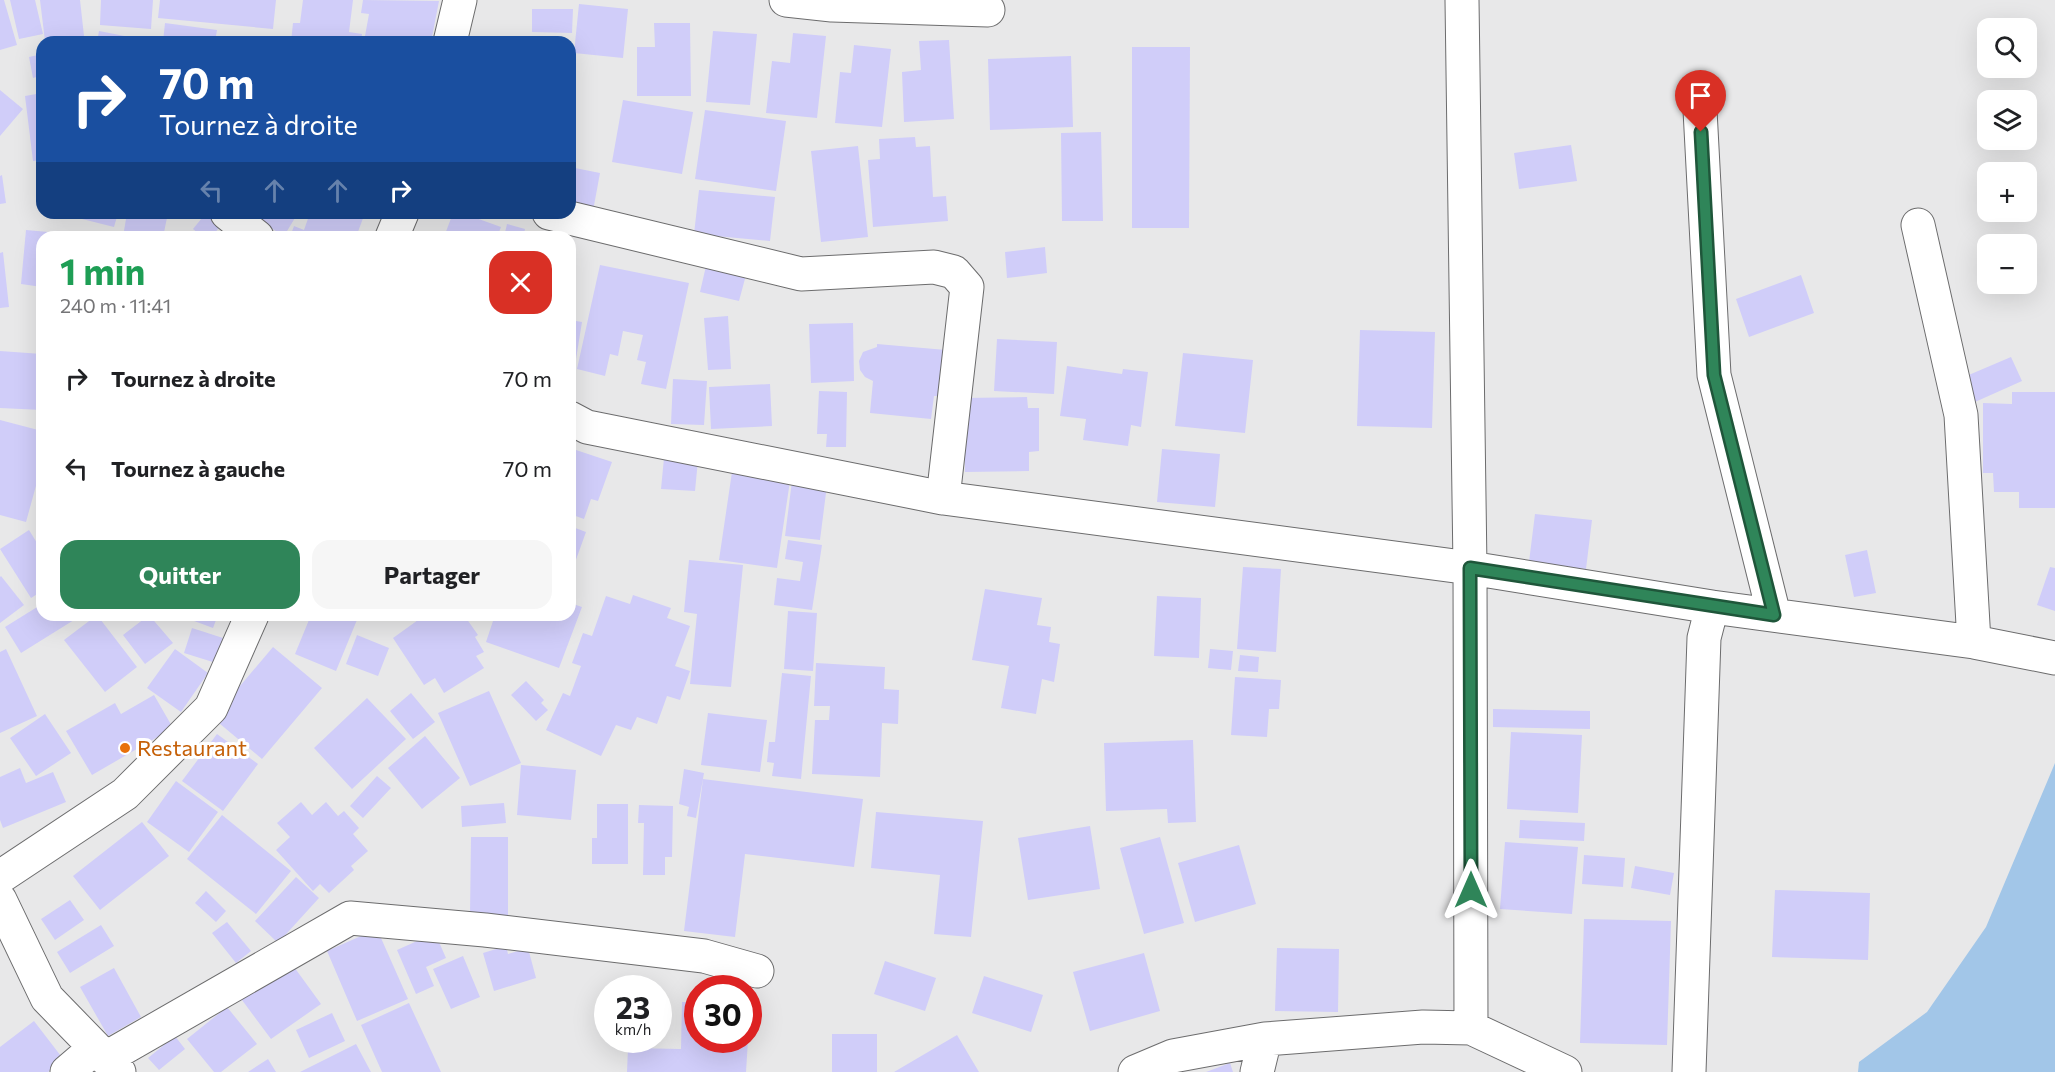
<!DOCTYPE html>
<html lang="fr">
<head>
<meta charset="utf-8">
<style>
	body { margin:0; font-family:Commissioner,sans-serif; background:#f6f6f6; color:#202124; height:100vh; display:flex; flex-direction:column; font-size:22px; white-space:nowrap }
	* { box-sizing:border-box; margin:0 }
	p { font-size:20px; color:#757577 }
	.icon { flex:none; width:33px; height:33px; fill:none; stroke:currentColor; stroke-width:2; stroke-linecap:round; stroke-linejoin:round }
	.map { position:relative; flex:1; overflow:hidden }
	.sheet { position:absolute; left:36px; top:231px; width:540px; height:390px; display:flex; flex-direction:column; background:#fff; border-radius:18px; box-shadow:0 6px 24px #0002 }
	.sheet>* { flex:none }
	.banner { position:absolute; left:36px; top:36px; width:540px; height:183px; border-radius:18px; box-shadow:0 6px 24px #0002; background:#1a4fa0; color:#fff; overflow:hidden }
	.fabs { position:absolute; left:1977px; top:18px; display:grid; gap:12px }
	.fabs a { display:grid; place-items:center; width:60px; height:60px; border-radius:12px; background:#fff; box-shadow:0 6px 24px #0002; font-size:30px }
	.speed { position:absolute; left:594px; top:975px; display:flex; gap:12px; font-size:30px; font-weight:700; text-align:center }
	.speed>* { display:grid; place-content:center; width:78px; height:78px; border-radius:50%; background:#fff; box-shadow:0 6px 24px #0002; line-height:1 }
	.speed small { font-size:15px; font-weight:400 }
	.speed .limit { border:9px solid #d22; background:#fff; color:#111 }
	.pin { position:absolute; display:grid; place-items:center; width:51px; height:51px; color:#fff; margin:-62px -26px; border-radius:50% 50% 50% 0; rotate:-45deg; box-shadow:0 0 6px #0007 }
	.pin .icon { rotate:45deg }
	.me { position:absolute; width:66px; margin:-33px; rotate:0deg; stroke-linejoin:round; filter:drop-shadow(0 0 4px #0008) }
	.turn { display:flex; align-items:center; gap:21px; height:126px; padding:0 24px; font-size:27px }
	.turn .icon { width:78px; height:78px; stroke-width:2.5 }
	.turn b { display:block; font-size:42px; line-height:51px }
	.lanes { display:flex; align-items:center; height:57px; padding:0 24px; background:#0003; justify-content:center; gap:30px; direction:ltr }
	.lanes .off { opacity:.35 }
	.round { display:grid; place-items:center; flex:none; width:63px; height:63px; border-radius:18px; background:#f6f6f6 }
	.summary { display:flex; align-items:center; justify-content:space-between; height:102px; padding:0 24px }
	h1 { font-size:36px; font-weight:700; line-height:45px; color:#1e9e55 }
	.button { display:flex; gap:12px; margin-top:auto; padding:12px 24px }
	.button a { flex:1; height:69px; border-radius:18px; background:#2f8559; color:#fff; font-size:24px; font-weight:700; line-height:69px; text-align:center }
	.button a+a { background:#f6f6f6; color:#202124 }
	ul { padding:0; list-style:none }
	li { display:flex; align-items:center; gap:18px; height:90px; padding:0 24px }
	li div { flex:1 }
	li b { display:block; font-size:22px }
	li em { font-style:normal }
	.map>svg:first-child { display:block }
	.water { fill:#a2c6e8 }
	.building { fill:#d0cdf9 }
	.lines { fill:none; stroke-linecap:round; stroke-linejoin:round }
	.minor-casing { stroke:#6c6c6d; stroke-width:35 }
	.minor { stroke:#fff; stroke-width:33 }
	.route-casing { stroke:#1f563a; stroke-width:15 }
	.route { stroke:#2f8559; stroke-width:10 }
	.food-dot { fill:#e8710a; stroke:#fff; stroke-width:2 }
	.labels { text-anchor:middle; stroke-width:6; stroke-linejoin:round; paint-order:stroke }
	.food-label { font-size:22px; fill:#c56008; stroke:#fff; text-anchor:start }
</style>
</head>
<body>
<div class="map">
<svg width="2055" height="1072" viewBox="0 0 2055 1072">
	<rect width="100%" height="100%" fill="#e8e8e9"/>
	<!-- water -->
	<path class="water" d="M2055,763V1072H1858L1859,1062L1927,1012L1986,927Z"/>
	<!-- building -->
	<path class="building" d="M0,0H4L17,45L0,50Z
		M10,0H35L43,34L19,39Z
		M40,0H80L84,36L45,41Z
		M101,0H153L151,29L100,25Z
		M160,0H276L273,29L158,18Z
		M303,0H353L349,32L362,34L361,42H291L293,23H300Z
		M363,0L439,1L431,42H375L376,38L365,36L369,14L361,13Z
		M579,4L628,9L623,58L574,53Z
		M532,9H573L572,33L532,32Z
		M165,23L217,30L215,42H163Z
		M654,23H690L691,96H637V47H655Z
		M99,31L150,41V42H97Z
		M713,31L757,34L750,105L706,102Z
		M793,33L826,36L817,118L766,113L772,61L790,63Z
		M949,40L954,119L904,122L902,72L921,70L919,41Z
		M854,45L891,49L882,127L835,123L840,72L851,73Z
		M1132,47H1190L1189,228H1132Z
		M42,54V82H41L40,76L33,78L29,57Z
		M1071,56L1073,127L990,130L988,59Z
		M0,90L23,109L0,136Z
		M42,93V160L33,161L25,96Z
		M623,100L693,112L682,174L612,162Z
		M705,110L786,121L776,191L695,179Z
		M1101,132L1103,221H1062L1061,133Z
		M915,137L916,147L930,146L933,197L946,196L948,221L873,227L868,160L880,159L879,139Z
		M1571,145L1577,181L1519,189L1514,153Z
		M858,146L868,237L821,242L811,151Z
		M570,167L600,173L593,211L570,208Z
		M2,175L6,203L0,204V176Z
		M699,190L775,197L770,241L694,234Z
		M71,213H118L114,227L70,216Z
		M127,213H168L163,237L124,231Z
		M206,213H212L223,222L212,237H203L193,229Z
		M255,213H298L284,236L253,217Z
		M310,213H365L356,237H290L294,226L304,230Z
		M453,213H462L501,227L497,237H444Z
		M507,224L525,229L523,237H504Z
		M26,230L59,233L58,237H42V287L21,284Z
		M1045,247L1047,273L1007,278L1005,252Z
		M570,251L576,252L571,282H570Z
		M3,252L9,307L0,308V253Z
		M600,265L689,283L666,389L641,384L646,362L637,360L643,335L623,331L618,356L610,354L605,376L577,369Z
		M706,266L746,275L739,301L700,292Z
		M1801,275L1814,313L1749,337L1736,299Z
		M728,316L731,369L708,370L704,318Z
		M570,320L582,322L571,390H570Z
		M853,323L854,381L811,383L809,324Z
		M1360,330L1435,332L1432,428L1357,426Z
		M997,339L1057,342L1054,394L994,391Z
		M877,344L946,350L941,396H934L931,419L870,413L873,381L865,377L860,370L859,361L863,352L877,347Z
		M0,351L42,354V410L0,408Z
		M1183,353L1253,360L1245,433L1175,426Z
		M2011,357L2022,381L1975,402L1964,377Z
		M1067,366L1122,374L1123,369L1148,372L1141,427L1131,425L1128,446L1083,440L1086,419L1060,416Z
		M673,379L707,381L704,425L671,424Z
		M770,384L772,426L711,429L709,387Z
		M819,391L847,392L846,447H826L827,434H817Z
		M2012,392H2055V508H2019V492H1994L1993,473H1983V403L2012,404Z
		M1027,397L1028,408H1039V451L1029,452V471L965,472L964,398Z
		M0,420L42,431V464L26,522L0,515Z
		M570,448L612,462L598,501L591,499L584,519L570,514Z
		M1162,449L1220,454L1215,507L1157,502Z
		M664,458L698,460L695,491L661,489Z
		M732,472L790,481L777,568L719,560Z
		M792,481L827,485L820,540L785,536Z
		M1535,514L1592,520L1586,569L1529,562Z
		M570,526L586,532L573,568L570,567Z
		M29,530L42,551V591L31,598L0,549Z
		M788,540L822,545L812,610L774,605L777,578L800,581L803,562L785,559Z
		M1867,550L1876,593L1854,597L1845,555Z
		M689,560L743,565L731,687L690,684L697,614L684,612Z
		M1243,567L1281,569L1276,652L1237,649Z
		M2050,567L2055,568V611L2037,605Z
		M1,576L24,605L0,623V577Z
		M985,589L1042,598L1037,625L1051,627L1049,642L1060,644L1054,682L1042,679L1036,714L1001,708L1009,666L972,660Z
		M633,595L671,608L667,618L690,626L675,666L690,671L680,700L667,696L657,724L637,717L631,730L616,725L601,756L546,730L563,693L570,696L581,666L572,663L583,633L592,636L606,596L630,604Z
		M1157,596L1201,598L1199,658L1154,656Z
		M570,603L582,607L559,668L486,642L495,615H570Z
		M42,604V615H82L21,653L5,627Z
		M788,611L817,613L813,671L784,669Z
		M97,615L137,667L105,692L64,640Z
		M149,615L173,643L145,664L123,635Z
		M178,615H218L213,628Z
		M311,615H359L336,671L295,654Z
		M425,615H464L478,635L475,637L484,652L476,656L484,668L444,693L435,678L424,685L393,638Z
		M192,628L223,638L216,663L184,653Z
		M357,635L389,648L378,676L346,664Z
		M273,647L322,688L262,759L213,718Z
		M6,649L37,716L0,733V652Z
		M175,649L208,673L181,712L147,688Z
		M1210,649L1233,651L1231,670L1208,668Z
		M1240,655L1259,657L1258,672L1238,671Z
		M816,663L885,667L884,689L899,690L898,724L882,723L880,777L812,774L815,720H829L830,706H814Z
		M782,673L811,676L801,779L772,776L774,763L767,762L769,742H775Z
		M1235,677L1281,680L1279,709H1269L1267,737L1231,735Z
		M526,681L544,700L541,703L548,710L536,721L511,695Z
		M489,691L521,763L470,786L438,713Z
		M411,693L435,722L413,739L390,711Z
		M154,695L173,728L92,775L66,731L115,703L121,714Z
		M367,698L406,739L352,789L314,748Z
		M1493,709L1590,711V729L1493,727Z
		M708,713L767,720L760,772L701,765Z
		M45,714L71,753L36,776L10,738Z
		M1511,732L1582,735L1578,813L1507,809Z
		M217,734L258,764L223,811L182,781Z
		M425,736L460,778L422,809L388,768Z
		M1193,740L1196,822L1168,823L1167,809L1106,811L1104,743Z
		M521,765L576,770L571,820L517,815Z
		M20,768L26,783L53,772L66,802L3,828L0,820V777Z
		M684,769L704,773L696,818L687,816L689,807L679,804Z
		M377,776L391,788L363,818L350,806Z
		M703,779L863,799L854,867L745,854L735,937L684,931Z
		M176,781L218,812L189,852L147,822Z
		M301,802L312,815L326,802L338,816L344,811L359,828L353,834L368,851L351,866L354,870L329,893L320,884L313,891L276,850L290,837L277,823Z
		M504,803L506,823L462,827L461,806Z
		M597,804H628V864H592V838H597Z
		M639,805L673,806L672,857H665V875H643L644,823H638Z
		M876,812L983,821L971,937L934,934L940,875L871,868Z
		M222,815L291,871L256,914L187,859Z
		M1520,820L1585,823L1584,841L1519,838Z
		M142,822L169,856L100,910L73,876Z
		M1090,826L1100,889L1028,900L1018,838Z
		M471,837H508V915H470Z
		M1160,837L1184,923L1144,934L1120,848Z
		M1505,842L1578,847L1572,914L1500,909Z
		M1239,845L1256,904L1195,922L1178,863Z
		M1584,855L1625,858L1623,887L1582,884Z
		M1635,866L1674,873L1670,895L1631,888Z
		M296,877L319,898L278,943L255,921Z
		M1775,890L1870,893L1868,960L1772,957Z
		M206,891L226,911L216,922L195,903Z
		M70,900L84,920L55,940L41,919Z
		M1584,919L1671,921L1667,1045L1580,1043Z
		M227,922L251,951L236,963L212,933Z
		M101,925L114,946L70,973L57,952Z
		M377,929L408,999L357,1021L327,951Z
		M435,933L446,958L426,967L434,986L416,994L397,950Z
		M506,946L508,954L528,948L536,978L494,991L483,953Z
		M1277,948L1339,949L1338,1012L1275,1011Z
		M1144,953L1160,1011L1090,1031L1073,972Z
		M463,956L480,997L451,1009L433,969Z
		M289,960L321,1004L271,1039L239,996Z
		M885,961L936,978L925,1011L874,994Z
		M114,968L141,1017L108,1036L80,987Z
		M984,976L1043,995L1031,1032L972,1013Z
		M682,1002H698V1040H748L746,1072H627L628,1048L681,1049Z
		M409,1003L441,1072H382L361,1025Z
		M227,1007L257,1044L221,1072H214L187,1039Z
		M332,1013L345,1041L309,1058L296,1030Z
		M34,1021L64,1060L48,1072H0V1047Z
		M832,1034H877V1072H832Z
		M957,1035L979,1072H894Z
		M175,1036L185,1049L159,1070L148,1058Z
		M356,1044L371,1072H300Z
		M268,1059L276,1072H248Z
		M1230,1063L1233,1072H1206Z"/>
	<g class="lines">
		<defs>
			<path id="minor" d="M786,0L832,5L988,10
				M1462,0L1470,568L1471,1028
				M450,42L460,0
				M1700,110L1714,375L1774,615
				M227,213L257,237
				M549,213L801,274L934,267L954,272L967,287L943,498
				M1918,225L1961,415L1974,642
				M392,237L402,213
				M570,418L587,427L943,498L1470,568L1712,607
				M0,877L125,794L211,708L252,615
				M0,900L47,998L119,1072
				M106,1058L350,918L485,930L704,956L757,971
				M67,1072L95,1048
				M1135,1072L1173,1056L1265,1039L1423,1027L1471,1028L1565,1072
				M1257,1072L1265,1039
				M1689,1072L1704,638L1712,607L1974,642L2055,658"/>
		</defs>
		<!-- minor casing -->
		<use href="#minor" class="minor-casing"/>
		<!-- minor -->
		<use href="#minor" class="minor"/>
	</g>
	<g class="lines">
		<defs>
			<path id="route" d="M1471,890L1470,568L1774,615L1714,375L1701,132"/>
		</defs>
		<!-- route casing -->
		<use href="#route" class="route-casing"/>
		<!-- route -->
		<use href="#route" class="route"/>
	</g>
	<!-- markers -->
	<circle class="food-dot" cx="125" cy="748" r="6"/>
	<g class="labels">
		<!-- food labels -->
		<g class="food-label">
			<text x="137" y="756">Restaurant</text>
		</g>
	</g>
</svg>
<div class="fabs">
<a><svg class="icon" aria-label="search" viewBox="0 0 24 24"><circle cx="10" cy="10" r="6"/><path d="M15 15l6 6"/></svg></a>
<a><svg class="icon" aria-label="layers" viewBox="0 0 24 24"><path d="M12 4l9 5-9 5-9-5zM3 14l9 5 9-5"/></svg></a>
<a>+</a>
<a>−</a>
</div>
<div class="speed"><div>23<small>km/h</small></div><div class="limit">30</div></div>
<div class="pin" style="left:1701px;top:132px;background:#d93025"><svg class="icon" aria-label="arrive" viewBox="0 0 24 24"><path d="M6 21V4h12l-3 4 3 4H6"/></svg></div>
<svg class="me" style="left:1471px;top:890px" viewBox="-20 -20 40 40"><path d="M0-17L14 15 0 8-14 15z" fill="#2f8559" stroke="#fff" stroke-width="4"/></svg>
<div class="banner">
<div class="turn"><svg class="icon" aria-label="right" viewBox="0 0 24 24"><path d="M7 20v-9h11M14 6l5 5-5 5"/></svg><div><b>70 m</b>Tournez à droite</div></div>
<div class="lanes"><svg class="icon off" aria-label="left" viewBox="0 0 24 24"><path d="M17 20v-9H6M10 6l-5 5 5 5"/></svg><svg class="icon off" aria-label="ahead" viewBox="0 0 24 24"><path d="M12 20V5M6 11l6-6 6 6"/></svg><svg class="icon off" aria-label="ahead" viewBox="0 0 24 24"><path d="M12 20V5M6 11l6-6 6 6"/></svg><svg class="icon" aria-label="right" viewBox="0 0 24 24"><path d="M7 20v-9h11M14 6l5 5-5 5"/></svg></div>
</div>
<section class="sheet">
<div class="summary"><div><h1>1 min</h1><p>240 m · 11:41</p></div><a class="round" style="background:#d93025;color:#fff"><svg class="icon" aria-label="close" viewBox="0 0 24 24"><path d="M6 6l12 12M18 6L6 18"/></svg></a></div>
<ul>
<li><svg class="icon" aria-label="right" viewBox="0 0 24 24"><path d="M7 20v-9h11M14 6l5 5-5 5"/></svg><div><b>Tournez à droite</b></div><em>70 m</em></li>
<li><svg class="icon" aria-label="left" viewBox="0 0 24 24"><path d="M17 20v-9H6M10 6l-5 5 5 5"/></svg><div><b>Tournez à gauche</b></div><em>70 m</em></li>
</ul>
<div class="button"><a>Quitter</a><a>Partager</a></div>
</section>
</div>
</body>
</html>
